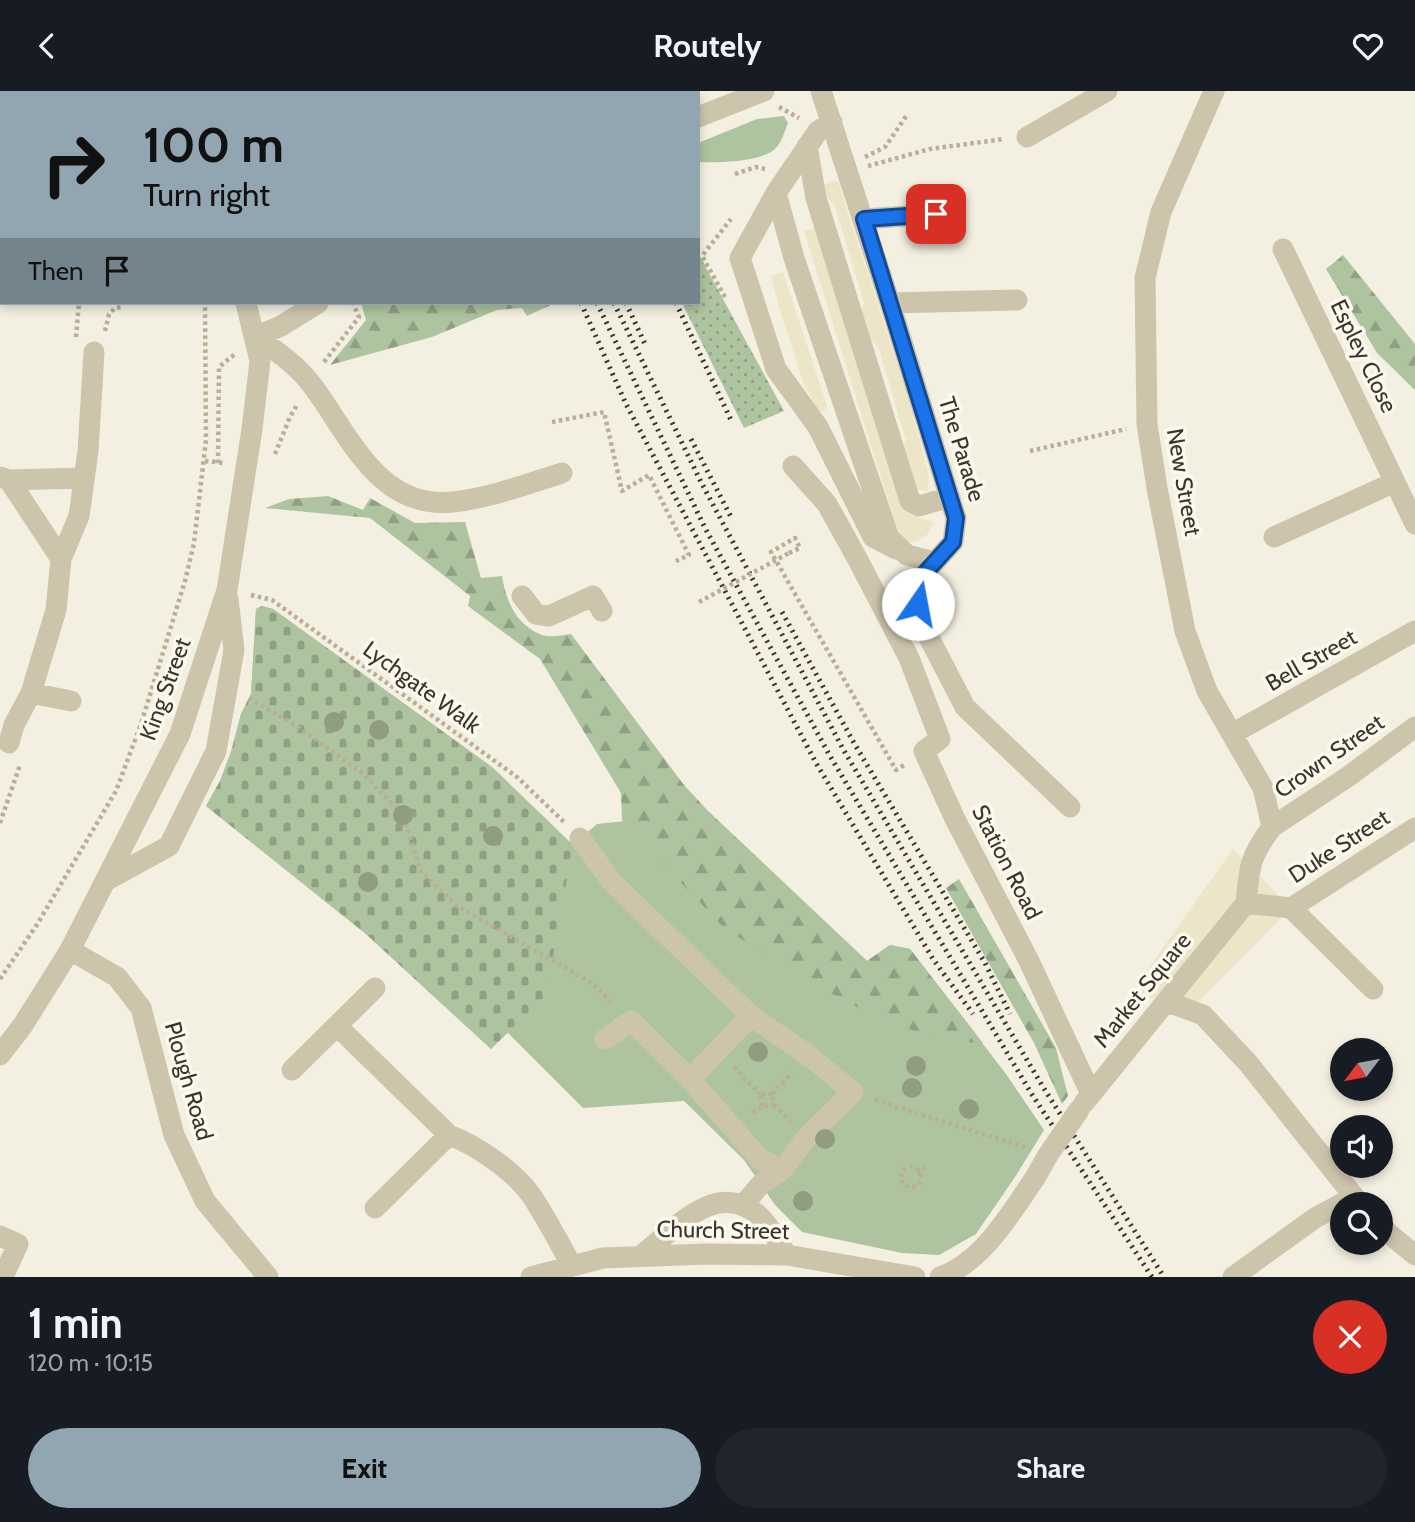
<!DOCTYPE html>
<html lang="en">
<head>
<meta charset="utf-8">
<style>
	body { margin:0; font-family:Cabin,sans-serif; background:#20242c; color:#f1f3f6; height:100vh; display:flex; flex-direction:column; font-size:26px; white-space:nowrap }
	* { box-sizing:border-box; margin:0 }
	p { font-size:23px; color:#9ea1a6 }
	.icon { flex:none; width:38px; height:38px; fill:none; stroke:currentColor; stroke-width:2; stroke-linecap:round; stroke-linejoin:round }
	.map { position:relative; height:1186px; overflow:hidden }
	.drawer { display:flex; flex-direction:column; background:#171b24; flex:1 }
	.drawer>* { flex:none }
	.guide { position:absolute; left:0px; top:0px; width:700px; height:214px; box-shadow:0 4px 10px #0003; background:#92a6b1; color:#111; overflow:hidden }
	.needle { width:46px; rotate:238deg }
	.tools { position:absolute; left:1330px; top:947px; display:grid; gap:14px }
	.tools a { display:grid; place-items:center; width:63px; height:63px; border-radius:50%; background:#171b24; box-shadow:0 4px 10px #0003; font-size:35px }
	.pin { position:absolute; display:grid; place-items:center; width:60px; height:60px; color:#fff; margin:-30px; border-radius:14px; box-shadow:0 4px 10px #0006 }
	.me { position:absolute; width:77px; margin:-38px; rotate:12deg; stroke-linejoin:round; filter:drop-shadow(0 0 5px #0008) }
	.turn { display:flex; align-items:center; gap:24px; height:147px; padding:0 28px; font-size:32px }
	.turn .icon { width:91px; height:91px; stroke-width:2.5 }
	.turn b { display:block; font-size:49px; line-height:60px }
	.then { display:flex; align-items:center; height:66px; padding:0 28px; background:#0003; gap:14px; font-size:26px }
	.round { display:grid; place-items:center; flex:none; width:74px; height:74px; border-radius:37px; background:#20242c }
	.head { display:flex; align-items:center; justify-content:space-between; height:119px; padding:0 28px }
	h1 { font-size:42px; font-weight:800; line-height:52px }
	.primary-button { display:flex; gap:14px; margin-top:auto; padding:14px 28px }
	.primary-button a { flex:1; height:80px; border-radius:42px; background:#92a6b1; color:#111; font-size:28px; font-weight:800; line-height:80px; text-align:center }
	.primary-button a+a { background:#20242c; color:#f1f3f6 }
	header { display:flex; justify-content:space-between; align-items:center; height:91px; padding:0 28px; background:#171b24; font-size:32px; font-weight:800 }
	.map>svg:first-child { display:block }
	.green { fill:#aec4a0 }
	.forest { fill:url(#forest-firs) }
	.cemetery { fill:url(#cemetery-stones) }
	.park { fill:url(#park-dots) }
	.plaza { fill:#ece5c8 }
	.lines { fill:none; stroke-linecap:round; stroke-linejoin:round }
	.path { stroke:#b9ae96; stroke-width:4.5; stroke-dasharray:3.5 3.5; stroke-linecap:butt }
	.minor { stroke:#cdc4ac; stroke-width:21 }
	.rail { stroke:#3b342b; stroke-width:5; stroke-dasharray:2 5; stroke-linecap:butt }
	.path-bridge { stroke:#b9ae96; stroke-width:4.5; stroke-dasharray:3.5 3.5; stroke-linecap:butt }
	.minor-bridge { stroke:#cdc4ac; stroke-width:21 }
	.tree { fill:#909d7f }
	.route-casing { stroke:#114b97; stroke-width:18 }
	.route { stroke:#1a73e8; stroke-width:12 }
	.labels { text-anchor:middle; stroke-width:7; stroke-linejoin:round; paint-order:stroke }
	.street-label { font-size:23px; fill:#3b342b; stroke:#fbf8ee }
</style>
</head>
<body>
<header><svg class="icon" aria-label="back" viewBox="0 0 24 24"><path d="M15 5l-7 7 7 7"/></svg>Routely<svg class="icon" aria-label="heart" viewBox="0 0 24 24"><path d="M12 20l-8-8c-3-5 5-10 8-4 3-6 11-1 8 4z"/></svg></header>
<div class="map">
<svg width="1415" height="1186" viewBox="0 0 1415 1186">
	<defs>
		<pattern id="forest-firs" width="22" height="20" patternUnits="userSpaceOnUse" patternTransform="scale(1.75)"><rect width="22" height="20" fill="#aec4a0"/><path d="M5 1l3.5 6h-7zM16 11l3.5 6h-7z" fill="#8fa083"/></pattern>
		<pattern id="cemetery-stones" width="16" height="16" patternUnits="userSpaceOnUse" patternTransform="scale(1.75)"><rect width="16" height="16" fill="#aec4a0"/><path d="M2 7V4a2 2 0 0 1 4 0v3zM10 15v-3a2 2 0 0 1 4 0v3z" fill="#8fa083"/></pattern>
		<pattern id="park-dots" width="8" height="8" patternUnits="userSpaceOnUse" patternTransform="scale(1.75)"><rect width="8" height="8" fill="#aec4a0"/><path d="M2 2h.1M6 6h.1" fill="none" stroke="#8fa083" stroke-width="1.8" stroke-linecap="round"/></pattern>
	</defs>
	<rect width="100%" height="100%" fill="#f4f0e1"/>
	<!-- green -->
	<path class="green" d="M784,25L788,32C785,40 782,50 776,57C763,71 716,72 698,71V52L757,28Z
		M262,515L273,518L492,676L573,754L597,733L709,721L867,870L890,854L910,858L1006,983L1044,1039L1015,1086L976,1143L939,1164L902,1162L802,1141L775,1114L744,1069L684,1010L583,1017L507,941L491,958L366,843L206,715L220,690L231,661L241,623L251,603L256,518Z"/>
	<!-- forest -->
	<path class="forest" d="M1343,164L1415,253V299L1377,262L1326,178Z
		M361,212H555L527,225L522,217L497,219L432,246L330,274L366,229Z
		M328,405L363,419L370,407L415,432L465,431L481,487L502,485C506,510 516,534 542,544C550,547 562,544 571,543L684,694L709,721L867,870L890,854L910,858L983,952L939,950L863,919L794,883L723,836L622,729L621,702L540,568L468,515L470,505L370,427L265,417L289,408Z
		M959,788L1056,957L1068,1005L1062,1013L1034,952L946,797Z"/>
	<!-- cemetery -->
	<path class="cemetery" d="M262,515L273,518L492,676L573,754L546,905L491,958L366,843L206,715L220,690L231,661L241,623L251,603L256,518Z"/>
	<!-- park -->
	<path class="park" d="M698,162L784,320L744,337L682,212H698Z"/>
	<!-- plaza -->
	<path class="plaza" d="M832,90L838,91L906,300L929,384L928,400L914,398L901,364L906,349L878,255L864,243L859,227L864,212L834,113L820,101L824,94Z
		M818,136L903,411L910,423L933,431L928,443L917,451H907L899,444L804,140Z
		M783,181L827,315L825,319L820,321L816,316L803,291L779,216L771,185Z
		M1233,758L1291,817L1197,912L1172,900L1120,918Z"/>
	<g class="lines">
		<!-- path -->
		<path class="path" d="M779,16L799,27
			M865,66L885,56L907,24
			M868,75L930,58L1004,48
			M735,83L756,76L765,78
			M725,206L702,165L731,128
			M105,240L109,223L115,217L124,216
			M76,246L79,212
			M324,271L359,226L353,212
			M552,331L604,321L622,400L649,384L689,464L676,470
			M1030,360L1126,338
			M275,363L290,326L297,314
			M205,370L224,372
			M218,372L219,276L235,263
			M789,462L800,457L795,447L771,461L896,679L906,673
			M251,504L272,509L517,686L565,732
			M249,607L298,636L362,682L403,724L421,781L457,815L592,892L613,913
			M0,732L20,674
			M0,888L38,832L116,700L141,633L185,490L194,452L206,349L205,212
			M734,976L760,1003
			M875,1009L1027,1057
			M774,1014L791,1031
			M762,1015L760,1003H772
			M753,1022L762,1015L774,1014L772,1003L792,982
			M901 1086a10 10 0 1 1 20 0a10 10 0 1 1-20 0Z
			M917,1082L926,1077"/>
		<!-- minor -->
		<path class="minor" d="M83,0L86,2
			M213,0V2
			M821,0L890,212L956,427L953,451L914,494L922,533L965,616L1070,716
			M1214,0L1161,121L1145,187L1147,333L1157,397L1185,540L1207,600L1263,697L1272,736C1250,765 1249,776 1246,812
			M698,26L764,0
			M832,31L818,40L776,102L794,167L889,447L907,464L934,471
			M1027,46L1107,0
			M807,55L816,107L910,410L919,415L950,406
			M776,102L740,167L776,278L818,336L873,446L896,458
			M864,128L936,123
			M1283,158L1415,433
			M890,212L1017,209
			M255,246C276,259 297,274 312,294C349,343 378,419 453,411C490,407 527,393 562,382
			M255,246L281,235L318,212
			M793,375L827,413L858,469L909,567L940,648L924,660L955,728L1029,870L1091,1003
			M0,386L9,389L83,387
			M9,389L61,468
			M1274,446L1395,391
			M522,505L536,523L549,525L593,505L602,520
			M31,602L71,610
			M1232,643L1415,540
			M9,652L14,634L31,602L56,519L61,468L79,425L88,360L94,261
			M1272,736L1349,685L1415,636
			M580,747L612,791L751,925L808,964L853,1001L806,1047L782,1079L761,1093L743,1114
			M107,789L169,755L216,660L234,559L228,508
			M1291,817L1415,737
			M1291,817L1373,898
			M70,859L117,886L141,917L174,1044L205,1110L268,1186
			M1162,915L1171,912L1203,924L1248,972L1360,1113
			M751,925L690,988L760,1068L782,1079
			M337,935L449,1044C476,1054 514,1080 531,1104C546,1126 559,1152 572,1175
			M605,948L631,930L690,988
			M0,964L23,934L70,859L180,643L227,499L252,338L260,270L246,212
			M292,979L375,897
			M1084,1012L1246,812L1291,817
			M375,1117L449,1044
			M1381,1136L1415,1164
			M0,1145L18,1153L3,1186
			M642,1164C675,1138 716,1088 758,1124C770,1134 778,1152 787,1164
			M531,1186L603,1167L707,1163L787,1164L915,1186
			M940,1186C983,1171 1010,1123 1035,1087
			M1233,1186L1315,1127L1354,1106"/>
		<!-- rail -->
		<path class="rail" d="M486,0L487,2
			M500,0L501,2
			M515,0L516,2
			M529,0L530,2
			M571,0L572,2
			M581,212L626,313L816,672L933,868L973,923
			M597,212L705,437L830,665L1031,1002L1152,1186
			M614,212L701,391L843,658L1043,996L1164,1186
			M626,212L645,253
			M676,212L731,329
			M691,348L731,426
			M782,521L854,652L985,872L1010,923"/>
		<!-- path-bridge -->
		<path class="path-bridge" d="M699,511L789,462"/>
		<!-- minor-bridge -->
		<path class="minor-bridge" d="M1035,1087L1048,1064L1079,1019"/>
	</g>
	<!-- trees -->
	<g class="tree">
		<circle cx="334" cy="631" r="10"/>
		<circle cx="379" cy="639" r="10"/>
		<circle cx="403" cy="724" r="10"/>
		<circle cx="493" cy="745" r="10"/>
		<circle cx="368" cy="791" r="10"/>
		<circle cx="758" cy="961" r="10"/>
		<circle cx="916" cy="975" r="10"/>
		<circle cx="912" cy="997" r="10"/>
		<circle cx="969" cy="1018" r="10"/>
		<circle cx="825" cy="1048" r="10"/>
		<circle cx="803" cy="1110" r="10"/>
	</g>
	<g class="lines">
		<defs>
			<path id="route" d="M918,513L914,494L953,451L956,427L864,128L936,123"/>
		</defs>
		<!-- route casing -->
		<use href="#route" class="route-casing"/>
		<!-- route -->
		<use href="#route" class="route"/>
	</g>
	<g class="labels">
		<!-- street labels -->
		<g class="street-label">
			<text transform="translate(1364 265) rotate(64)" y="8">Espley Close</text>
			<text transform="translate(962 358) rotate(73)" y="8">The Parade</text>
			<text transform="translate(1184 391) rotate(80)" y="8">New Street</text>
			<text transform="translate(1311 569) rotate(-30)" y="8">Bell Street</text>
			<text transform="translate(422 596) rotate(36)" y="8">Lychgate Walk</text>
			<text transform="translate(165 598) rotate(-70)" y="8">King Street</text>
			<text transform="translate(1329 665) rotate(-35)" y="8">Crown Street</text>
			<text transform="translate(1339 755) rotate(-33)" y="8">Duke Street</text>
			<text transform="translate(1007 771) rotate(63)" y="8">Station Road</text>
			<text transform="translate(1142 899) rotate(-51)" y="8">Market Square</text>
			<text transform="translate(189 990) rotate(74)" y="8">Plough Road</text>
			<text transform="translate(723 1139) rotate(1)" y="8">Church Street</text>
		</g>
	</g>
</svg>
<div class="tools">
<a><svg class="needle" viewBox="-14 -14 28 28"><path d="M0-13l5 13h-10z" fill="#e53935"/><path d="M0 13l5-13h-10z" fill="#9ea1a6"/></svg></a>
<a><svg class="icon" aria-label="sound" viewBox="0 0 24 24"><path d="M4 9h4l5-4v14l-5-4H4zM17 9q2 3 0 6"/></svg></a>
<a><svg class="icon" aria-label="search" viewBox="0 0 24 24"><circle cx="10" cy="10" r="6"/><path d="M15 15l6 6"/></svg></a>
</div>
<div class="pin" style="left:936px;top:123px;background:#d93025"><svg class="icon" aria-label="arrive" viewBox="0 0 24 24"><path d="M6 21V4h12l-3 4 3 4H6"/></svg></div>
<svg class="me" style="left:918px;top:513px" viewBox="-20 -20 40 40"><circle r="19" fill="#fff"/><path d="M0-13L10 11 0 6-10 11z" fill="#1a73e8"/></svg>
<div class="guide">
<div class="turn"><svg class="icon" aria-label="right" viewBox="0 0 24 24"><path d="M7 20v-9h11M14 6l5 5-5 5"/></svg><div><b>100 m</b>Turn right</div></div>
<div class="then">Then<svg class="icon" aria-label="arrive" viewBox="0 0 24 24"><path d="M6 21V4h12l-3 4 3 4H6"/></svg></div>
</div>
</div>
<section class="drawer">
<div class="head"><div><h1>1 min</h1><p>120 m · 10:15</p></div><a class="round" style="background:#d93025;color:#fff"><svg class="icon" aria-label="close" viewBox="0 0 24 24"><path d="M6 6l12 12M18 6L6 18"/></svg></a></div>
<div class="primary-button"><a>Exit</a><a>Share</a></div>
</section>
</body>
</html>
